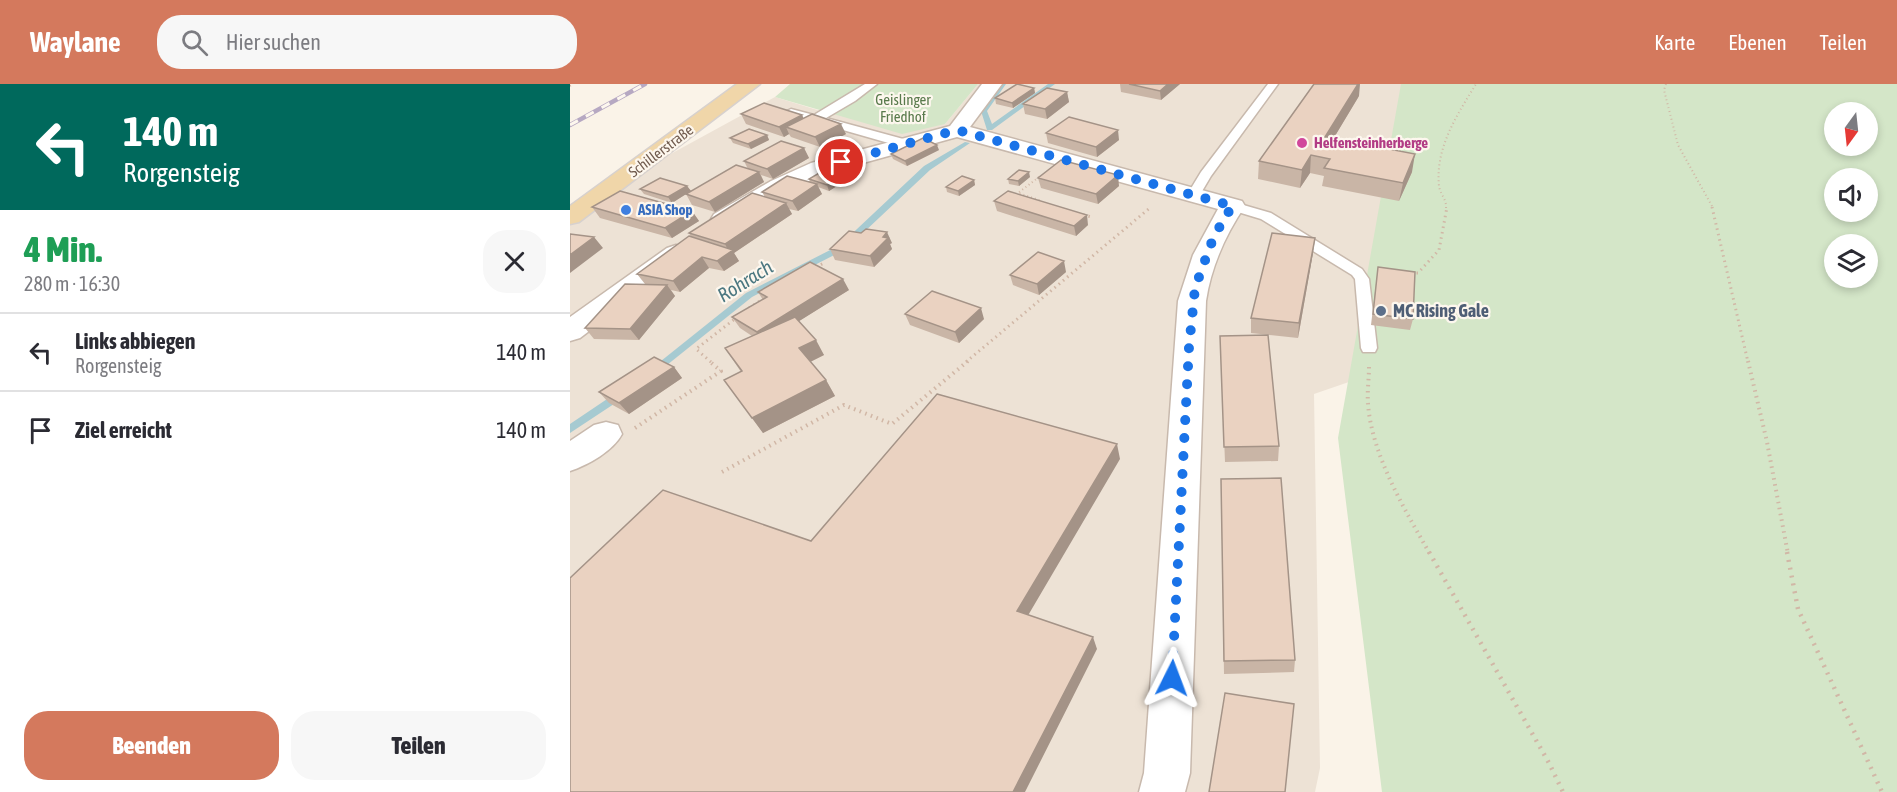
<!DOCTYPE html>
<html lang="de">
<head>
<meta charset="utf-8">
<style>
	body { margin:0; font-family:"Asap Condensed",sans-serif; background:#f7f7f7; color:#2b2b33; height:100vh; display:flex; flex-direction:column; font-size:22px; white-space:nowrap }
	* { box-sizing:border-box; margin:0 }
	p { font-size:20px; color:#7c7c81 }
	.icon { flex:none; width:33px; height:33px; fill:none; stroke:currentColor; stroke-width:2; stroke-linecap:round; stroke-linejoin:round }
	.map { position:relative; flex:1; overflow:hidden }
	.panel { display:flex; flex-direction:column; background:#fff; width:570px }
	.panel>* { flex:none }
	.hud { background:#00695c; color:#fff; overflow:hidden }
	.needle { width:39px; rotate:195deg }
	.tools { position:absolute; left:1254px; top:18px; display:grid; gap:12px }
	.tools a { display:grid; place-items:center; width:54px; height:54px; border-radius:50%; background:#fff; box-shadow:0 3px 9px #0003; font-size:30px }
	.pin { position:absolute; display:grid; place-items:center; width:51px; height:51px; color:#fff; margin:-26px; border:3px solid #fff; border-radius:50%; box-shadow:0 2px 6px #0007 }
	.me { position:absolute; width:66px; margin:-33px; rotate:3deg; stroke-linejoin:round; filter:drop-shadow(0 0 4px #0008) }
	.turn { display:flex; align-items:center; gap:21px; height:126px; padding:0 24px; font-size:27px }
	.turn .icon { width:78px; height:78px; stroke-width:2.5 }
	.turn b { display:block; font-size:42px; line-height:51px }
	.round { display:grid; place-items:center; flex:none; width:63px; height:63px; border-radius:24px; background:#f7f7f7 }
	.head { display:flex; align-items:center; justify-content:space-between; height:102px; padding:0 24px }
	h1 { font-size:36px; font-weight:800; line-height:45px; color:#1e9e55 }
	.button { display:flex; gap:12px; margin-top:auto; padding:12px 24px }
	.button a { flex:1; height:69px; border-radius:24px; background:#d4795d; color:#fff; font-size:24px; font-weight:800; line-height:69px; text-align:center }
	.button a+a { background:#f7f7f7; color:#2b2b33 }
	ul { padding:0; list-style:none }
	li { display:flex; align-items:center; gap:18px; height:78px; padding:0 24px; border-top:2px solid #e1e1e2 }
	li div { flex:1 }
	li b { display:block; font-size:22px }
	li em { font-style:normal }
	header { display:flex; align-items:center; gap:36px; box-sizing:border-box; height:84px; padding:0 30px; background:#d4795d; color:#fff }
	header strong { font-size:28px }
	nav { display:flex; gap:33px; margin-inline-start:auto; font-size:21px }
	.search { width:420px; height:54px; background:#f7f7f7; display:flex; align-items:center; gap:15px; box-sizing:border-box; padding:0 21px; border-radius:24px; color:#7c7c81; font-size:22px }
	main { display:flex; flex:1; min-height:0 }
	.map>svg:first-child { display:block }
	.residential { fill:#ede2d5 }
	.green { fill:#d4e6c8; fill-rule:evenodd }
	.lines { fill:none; stroke-linecap:round; stroke-linejoin:round }
	.stream { fill:#a6cad1; fill-rule:evenodd }
	.lane-casing { stroke:#c8b9ad; stroke-width:3 }
	.street-casing { stroke:#c8b9ad; stroke-width:3 }
	.primary-casing { stroke:#d7d1ce; stroke-width:3 }
	.path-far3 { stroke:#d1b7a6; stroke-width:2; stroke-dasharray:1 3; stroke-linecap:butt }
	.path-far2 { stroke:#d1b7a6; stroke-width:3; stroke-dasharray:1.5 4; stroke-linecap:butt }
	.path-far1 { stroke:#d1b7a6; stroke-width:4; stroke-dasharray:1.5 4.5; stroke-linecap:butt }
	.path { stroke:#d1b7a6; stroke-width:4.5; stroke-dasharray:2 6; stroke-linecap:butt }
	.lane { fill:#fff; fill-rule:evenodd }
	.street { fill:#fff; fill-rule:evenodd }
	.primary { fill:#f0d6a9; fill-rule:evenodd }
	.rail-casing { stroke:#b6a8c2; stroke-width:4.5 }
	.rail { stroke:#fdf7ee; stroke-width:3; stroke-dasharray:9; stroke-linecap:butt }
	.wall { fill:#c9b5a6 }
	.shaded-wall { fill:#a49387 }
	.building { fill:#ead2c1; stroke:#a49387; stroke-width:1.5 }
	.route { stroke:#1a73e8; stroke-width:10; stroke-dasharray:0 18 }
	.hotel-dot { fill:#d1479c; stroke:#fdf7ee; stroke-width:2 }
	.shop-dot { fill:#3f7fe0; stroke:#fdf7ee; stroke-width:2 }
	.service-dot { fill:#5c6f8a; stroke:#fdf7ee; stroke-width:2 }
	.labels { text-anchor:middle; stroke-width:4.5; stroke-linejoin:round; paint-order:stroke }
	.far-park-label { font-size:15px; fill:#597a4c; stroke:#fdf7ee }
	.far-hotel-label { font-size:15px; font-weight:bold; fill:#b23c85; stroke:#fdf7ee; text-anchor:start }
	.far-street-label { font-size:15px; fill:#715c4f; stroke:#fdf7ee }
	.far-shop-label { font-size:15px; font-weight:bold; fill:#366cbe; stroke:#fdf7ee; text-anchor:start }
	.service-label { font-size:18px; font-weight:bold; fill:#4e5e75; stroke:#fdf7ee; text-anchor:start }
	.water-label { font-size:20px; font-style:italic; fill:#4c7881; stroke:#fdf7ee }
</style>
</head>
<body>
<header>
<strong>Waylane</strong>
<div class="search"><svg class="icon" aria-label="search" viewBox="0 0 24 24"><circle cx="10" cy="10" r="6"/><path d="M15 15l6 6"/></svg>Hier suchen</div>
<nav><a>Karte</a><a>Ebenen</a><a>Teilen</a></nav>
</header>
<main>
<section class="panel">
<div class="hud">
<div class="turn"><svg class="icon" aria-label="left" viewBox="0 0 24 24"><path d="M17 20v-9H6M10 6l-5 5 5 5"/></svg><div><b>140 m</b>Rorgensteig</div></div>
</div>
<div class="head"><div><h1>4 Min.</h1><p>280 m · 16:30</p></div><a class="round"><svg class="icon" aria-label="close" viewBox="0 0 24 24"><path d="M6 6l12 12M18 6L6 18"/></svg></a></div>
<ul>
<li><svg class="icon" aria-label="left" viewBox="0 0 24 24"><path d="M17 20v-9H6M10 6l-5 5 5 5"/></svg><div><b>Links abbiegen</b><p>Rorgensteig</p></div><em>140 m</em></li>
<li><svg class="icon" aria-label="arrive" viewBox="0 0 24 24"><path d="M6 21V4h12l-3 4 3 4H6"/></svg><div><b>Ziel erreicht</b></div><em>140 m</em></li>
</ul>
<div class="button"><a>Beenden</a><a>Teilen</a></div>
</section>
<div class="map">
<svg width="1327" height="708" viewBox="0 0 1327 708">
	<rect width="100%" height="100%" fill="#faf3e8"/>
	<!-- residential -->
	<path class="residential" d="M408,0H833L869,267L744,310L750,684L745,708H0V125L205,13L257,29L375,40Z"/>
	<!-- green -->
	<path class="green" d="M220,0H408L375,40L332,50L205,13Z
		M831,0H1327V708H812L768,354ZM1264,28H1298V62H1264ZM1264,94H1298V128H1264ZM1264,160H1298V194H1264Z"/>
	<g class="lines">
		<!-- stream -->
		<path class="stream" d="M430,0H436L417,27L422,40L478,0H485L422,46H417L411,27Z
			M395,58L400,59L360,86L276,165L182,213L87,289H81L79,287L81,285L176,209L270,161L354,82Z
			M49,307L54,311L53,314L0,349V340Z"/>
		<defs>
			<path id="lane" d="M295,0H307L285,17L256,34L337,56V62H329L217,30L215,28L221,25L244,31Z
				M698,0H708L641,92L628,114H618L617,111L631,88Z
				M663,118L701,129L792,185L799,195L807,264L805,268H793L791,264L785,195L782,191L691,135L658,125L656,122Z"/>
			<path id="street" d="M412,0H432L400,43L672,117L675,122C656,150 641,183 636,217L620,689L615,708H569L574,689L608,217L623,171L648,125L387,53L257,89L217,107L162,140L153,142L144,140L141,135L144,130L201,97L241,79L380,42Z
				M106,161L115,164L119,169L115,174L10,254L0,257V233L97,164Z
				M36,338L48,341L52,350C43,367 18,381 0,387V357L24,341Z"/>
			<path id="primary" d="M167,0H190L9,138L0,140V122Z"/>
		</defs>
		<!-- lane casing -->
		<use href="#lane" class="lane-casing"/>
		<!-- street casing -->
		<use href="#street" class="street-casing"/>
		<!-- primary casing -->
		<use href="#primary" class="primary-casing"/>
		<!-- path-far3 -->
		<path class="path-far3" d="M1096,0L1094,6L1108,61L1143,124
			M0,2L3,0
			M469,93L448,109L472,117
			M876,124C877,116 870,110 869,102C865,64 887,31 906,0"/>
		<!-- path-far2 -->
		<path class="path-far2" d="M1142,123L1178,278
			M513,131L522,133
			M246,183L254,179
			M841,189H848L869,166L877,123
			M179,224L196,213
			M141,278L126,265L166,234
			M396,278L581,123"/>
		<!-- path-far1 -->
		<path class="path-far1" d="M1178,277L1197,358L1218,470
			M799,283C799,295 797,308 798,320C802,372 835,426 860,470
			M65,344L151,287L139,277
			M152,388L274,321L322,340L398,277"/>
		<!-- path -->
		<path class="path" d="M859,468L979,679L993,708
			M1217,468L1228,525L1312,708"/>
		<!-- lane -->
		<use href="#lane" class="lane"/>
		<!-- street -->
		<use href="#street" class="street"/>
		<!-- primary -->
		<use href="#primary" class="primary"/>
		<defs>
			<path id="rail" d="M0,41L75,0"/>
		</defs>
		<!-- rail casing -->
		<use href="#rail" class="rail-casing"/>
		<!-- rail -->
		<use href="#rail" class="rail"/>
	</g>
	<!-- wall -->
	<path class="wall" d="M550,0H610L591,16L551,8Z
		M464,4L465,9L443,24L426,20L425,14Z
		M497,8L499,18L477,35L455,30L453,20Z
		M789,12L763,55L842,88L829,117L752,102L754,92L740,89L730,104L688,95L689,77Z
		M171,30L232,31L233,34L276,50L250,63L221,53L219,50L214,53L176,40Z
		M476,49L549,56L527,73L478,59Z
		M197,51L199,56L181,65L163,59L160,54Z
		M234,64L239,74L203,95L191,91L194,98L145,128L122,121L116,110L102,119L74,110L70,105L117,102L121,107L178,85L174,77Z
		M369,66L337,82L323,75L321,70Z
		M284,85L286,90L259,107L248,103L252,110L228,127L219,125L222,130L164,169L169,177L154,187L139,184L110,208L101,206L105,212L69,256L24,255L15,244L75,200L67,190L121,153L119,149L195,113L192,108L240,98L239,95Z
		M460,93L449,102L439,100L438,95Z
		M468,94L549,102L528,120L471,104Z
		M404,96L405,101L389,112L377,108L376,103Z
		M424,117L518,141L506,152L427,127Z
		M22,123L122,127L129,137L102,154L30,134Z
		M291,149L322,159L320,160L322,165L304,183L265,176L260,165Z
		M743,169L728,254L681,249V234Z
		M808,183L843,235L840,246L801,241Z
		M496,188L469,211L443,201L440,191Z
		M279,206L229,237L254,271L240,278L256,296L265,312L193,349L154,296L171,288L155,264L182,252L170,244L162,233L193,216L188,208Z
		M335,230L414,235L389,259L340,241Z
		M650,252L709,362L708,377L655,378Z
		M104,283L112,294L59,330L39,319L29,308Z
		M651,395L725,576L724,588L654,590Z"/>
	<!-- shaded-wall -->
	<path class="shaded-wall" d="M598,0H610L591,16L590,7Z
		M788,0H790L789,12L759,62L755,53Z
		M464,4L465,9L443,24L442,19Z
		M497,8L499,18L477,35L475,25Z
		M232,31L237,41L216,43L219,50L214,53L209,43Z
		M271,40L276,50L250,63L245,53Z
		M548,46L549,56L527,73L526,63Z
		M197,51L199,56L181,65L178,60Z
		M367,61L369,66L337,82L335,77Z
		M234,64L239,74L203,95L197,85Z
		M845,70L842,88L829,117L833,99Z
		M741,71L740,89L730,104L732,86Z
		M284,85L286,90L259,107L257,101Z
		M189,88L194,98L145,128L139,118Z
		M459,88L460,93L449,102L448,97Z
		M548,91L549,102L528,120L526,110Z
		M404,96L405,101L389,112L388,107Z
		M247,100L252,110L228,127L222,117Z
		M117,102L121,107L102,119L98,113Z
		M216,119L222,130L164,169L169,177L154,187L147,177L159,168L155,160Z
		M122,127L129,137L102,154L95,144Z
		M517,131L518,141L506,152L504,142Z
		M317,148L322,159L320,160L322,165L304,183L300,172L313,153Z
		M24,153L33,164L0,189V171Z
		M745,154L743,169L728,254L729,239Z
		M132,173L139,184L110,208L103,197Z
		M494,177L496,188L469,211L467,200Z
		M273,195L279,206L194,259L187,248Z
		M97,201L105,212L69,256L60,245Z
		M411,224L414,235L389,259L385,248Z
		M246,256L254,271L238,279L229,264Z
		M104,283L112,294L59,330L49,319Z
		M256,296L265,312L193,349L182,334Z
		M547,360L550,375L453,540L447,527Z
		M523,553L527,565L455,708H443Z"/>
	<!-- building -->
	<path class="building" d="M447,0L464,4L442,19L425,14Z
		M559,0H598L590,7Z
		M744,0H788L755,53L760,54L757,59L762,54L845,70L833,99L754,84L760,75L741,71L732,86L689,77Z
		M477,4L497,8L475,25L453,20Z
		M194,19L232,31L209,43L171,30Z
		M242,30L271,40L245,53L216,43Z
		M499,33L548,46L526,63L476,49Z
		M179,45L197,51L178,60L160,54Z
		M353,54L367,61L335,77L321,70Z
		M211,57L234,64L197,85L174,77Z
		M491,76L548,91L526,110L468,94Z
		M266,79L284,85L257,101L239,95Z
		M166,81L189,88L139,118L116,110Z
		M449,86L459,88L448,97L438,95Z
		M217,92L247,100L222,117L192,108Z
		M392,92L404,96L388,107L376,103Z
		M90,94L117,102L98,113L70,105Z
		M50,107L122,127L95,144L22,123Z
		M438,107L517,131L504,142L424,117Z
		M182,109L216,119L155,160L119,149Z
		M296,145L317,148L313,153L318,154L300,172L260,165L279,147L291,149Z
		M702,149L745,154L729,239L681,234Z
		M0,150L24,153L0,171Z
		M119,152L163,166L147,177L132,173L103,197L67,190Z
		M468,168L494,177L467,200L440,191Z
		M240,178L273,195L187,248L162,233L197,213L188,208Z
		M808,183L845,188L843,235L803,230Z
		M55,200L97,201L60,245L15,244Z
		M362,207L411,224L385,248L335,230Z
		M225,233L246,256L229,264L256,296L182,334L154,296L172,287L155,264Z
		M698,251L709,362L654,363L650,252Z
		M84,273L104,283L49,319L29,308Z
		M367,310L547,360L447,527L523,553L443,708H0V494L93,406L241,457Z
		M711,394L725,576L654,577L651,395Z
		M655,609L724,620L715,708H639Z"/>
	<g class="lines">
		<!-- route -->
		<path class="route" d="M271,78L387,46L663,122L654,134L641,160L625,204L619,263L602,594"/>
	</g>
	<!-- markers -->
	<circle class="hotel-dot" cx="732" cy="59" r="6"/>
	<circle class="shop-dot" cx="56" cy="126" r="6"/>
	<circle class="service-dot" cx="811" cy="227" r="6"/>
	<g class="labels">
		<!-- far-park labels -->
		<g class="far-park-label">
			<text x="333" y="21">Geislinger<tspan x="333" dy="17">Friedhof</tspan></text>
		</g>
		<!-- far-hotel labels -->
		<g class="far-hotel-label">
			<text x="744" y="64">Helfensteinherberge</text>
		</g>
		<!-- far-street labels -->
		<g class="far-street-label">
			<text transform="translate(91 67) rotate(-37)" y="5">Schillerstraße</text>
		</g>
		<!-- far-shop labels -->
		<g class="far-shop-label">
			<text x="68" y="131">ASIA Shop</text>
		</g>
		<!-- service labels -->
		<g class="service-label">
			<text x="823" y="233">MC Rising Gale</text>
		</g>
		<!-- water labels -->
		<g class="water-label">
			<text transform="translate(175 197) rotate(-32)" y="7">Rohrach</text>
		</g>
	</g>
</svg>
<div class="tools">
<a><svg class="needle" viewBox="-14 -14 28 28"><path d="M0-13l5 13h-10z" fill="#e53935"/><path d="M0 13l5-13h-10z" fill="#7c7c81"/></svg></a>
<a><svg class="icon" aria-label="sound" viewBox="0 0 24 24"><path d="M4 9h4l5-4v14l-5-4H4zM17 9q2 3 0 6"/></svg></a>
<a><svg class="icon" aria-label="layers" viewBox="0 0 24 24"><path d="M12 4l9 5-9 5-9-5zM3 14l9 5 9-5"/></svg></a>
</div>
<div class="pin" style="left:271px;top:78px;background:#d93025"><svg class="icon" aria-label="arrive" viewBox="0 0 24 24"><path d="M6 21V4h12l-3 4 3 4H6"/></svg></div>
<svg class="me" style="left:602px;top:594px" viewBox="-20 -20 40 40"><path d="M0-17L14 15 0 8-14 15z" fill="#1a73e8" stroke="#fff" stroke-width="4"/></svg>
</div>
</main>
</body>
</html>
